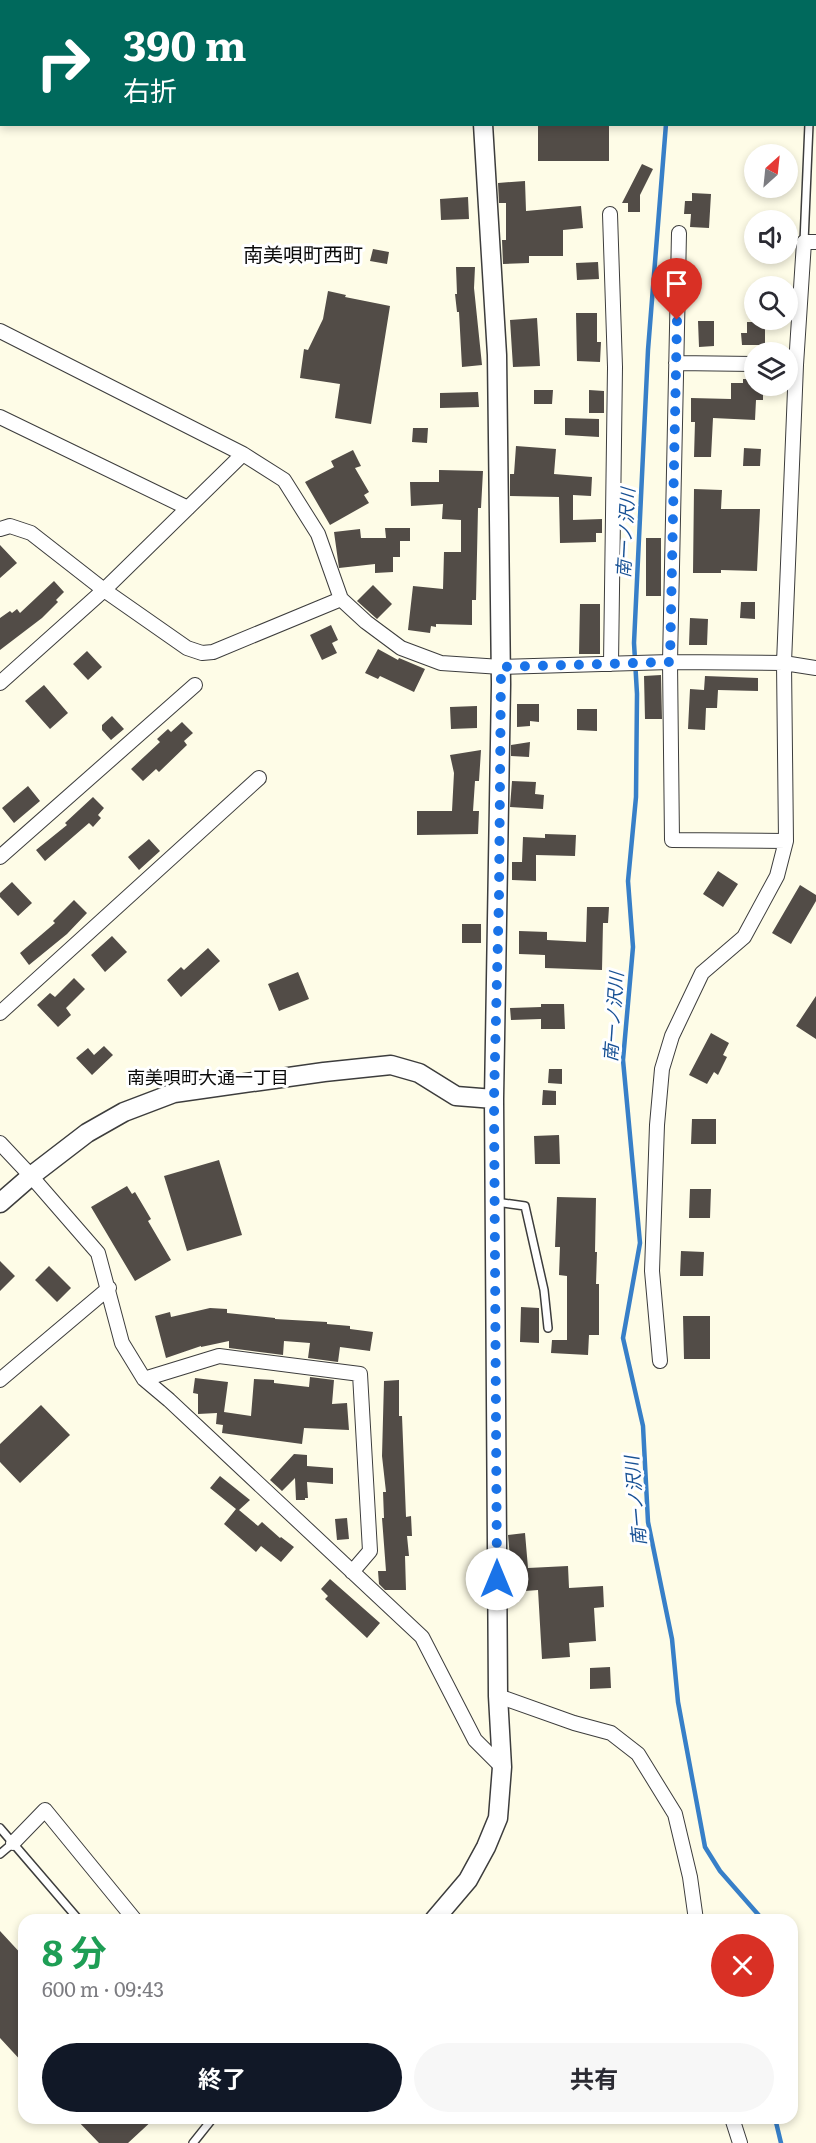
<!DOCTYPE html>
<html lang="ja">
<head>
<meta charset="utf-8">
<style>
	body { margin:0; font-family:Literata,"Noto Sans JP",serif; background:#f7f7f7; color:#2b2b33; height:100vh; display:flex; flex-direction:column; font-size:22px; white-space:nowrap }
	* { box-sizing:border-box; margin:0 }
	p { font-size:20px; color:#7c7c81 }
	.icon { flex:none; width:33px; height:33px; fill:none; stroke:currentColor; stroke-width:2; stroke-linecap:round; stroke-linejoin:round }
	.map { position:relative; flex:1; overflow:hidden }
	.panel { position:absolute; left:18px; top:1914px; width:780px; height:210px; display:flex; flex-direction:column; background:#fff; border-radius:18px; box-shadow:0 3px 9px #0003 }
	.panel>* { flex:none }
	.hud { position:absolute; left:0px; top:0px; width:816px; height:126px; box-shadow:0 3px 9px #0003; background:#00695c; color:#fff; overflow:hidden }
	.needle { width:39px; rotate:27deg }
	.fabs { position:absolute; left:744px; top:144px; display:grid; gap:12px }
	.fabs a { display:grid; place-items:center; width:54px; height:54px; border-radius:50%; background:#fff; box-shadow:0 3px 9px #0003; font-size:30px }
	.pin { position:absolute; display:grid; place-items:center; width:51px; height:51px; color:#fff; margin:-62px -26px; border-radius:50% 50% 50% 0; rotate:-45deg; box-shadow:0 0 6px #0007 }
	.pin .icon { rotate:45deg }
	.me { position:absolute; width:66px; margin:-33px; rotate:0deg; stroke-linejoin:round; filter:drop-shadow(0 0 4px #0008) }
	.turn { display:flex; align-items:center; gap:21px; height:126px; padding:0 24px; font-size:27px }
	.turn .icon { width:78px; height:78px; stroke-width:2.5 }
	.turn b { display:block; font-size:42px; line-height:51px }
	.round { display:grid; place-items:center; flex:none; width:63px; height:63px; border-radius:32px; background:#f7f7f7 }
	.headline { display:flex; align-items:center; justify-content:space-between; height:102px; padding:0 24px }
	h1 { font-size:36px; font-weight:700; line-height:45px; color:#1e9e55 }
	.primary-button { display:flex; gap:12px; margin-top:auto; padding:12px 24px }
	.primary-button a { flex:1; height:69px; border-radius:36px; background:#111827; color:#fff; font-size:24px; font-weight:700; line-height:69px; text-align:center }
	.primary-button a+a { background:#f7f7f7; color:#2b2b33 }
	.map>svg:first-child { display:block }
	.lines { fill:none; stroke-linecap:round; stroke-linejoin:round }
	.stream { stroke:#377fc8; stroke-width:4.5 }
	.building { fill:#524c47 }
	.service-casing { stroke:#3d3d3d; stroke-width:10 }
	.minor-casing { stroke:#3d3d3d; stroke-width:16 }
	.tertiary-casing { stroke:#3d3d3d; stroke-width:21 }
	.service { stroke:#fff; stroke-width:7 }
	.minor { stroke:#fff; stroke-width:14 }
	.tertiary { stroke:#fff; stroke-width:18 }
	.route { stroke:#1a73e8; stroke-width:10; stroke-dasharray:0 18 }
	.labels { text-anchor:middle; stroke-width:6; stroke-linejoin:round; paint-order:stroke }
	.water-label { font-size:18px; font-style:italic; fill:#195295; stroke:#fff }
	.neighbourhood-label { font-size:18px; fill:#0a0a0a; stroke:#fff }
	.quarter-label { font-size:20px; fill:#0a0a0a; stroke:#fff }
</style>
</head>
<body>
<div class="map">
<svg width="816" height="2143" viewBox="0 0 816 2143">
	<rect width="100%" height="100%" fill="#fefce7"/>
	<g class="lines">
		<!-- stream -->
		<path class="stream" d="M708,0V2
			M666,124L648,350L634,643L637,694L636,797L628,881L633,947L623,1060L640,1243L623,1338L643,1426L648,1522L672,1639L678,1702L705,1847L720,1871L763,1920
			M792,1960V1966
			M775,2118L781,2143"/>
	</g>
	<!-- building -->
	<path class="building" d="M538,124H609V161H538Z
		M642,164L653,169L640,195V212H628V203H622Z
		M525,181L526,211L581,206L583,228L563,230V256H529V263L503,264L502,240H506V203H499L498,183Z
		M692,193L711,194L709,228L690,227L691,214H684L685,201H692Z
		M468,197L469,219L441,220L440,199Z
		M373,249L389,252L387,264L370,261Z
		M598,262L599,279L577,280L576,263Z
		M456,267H475L474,288L482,365L462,367L459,312H457L455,294H457Z
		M328,291L346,295L345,297L390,306L371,424L335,418L340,384L300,378L304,349L308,350L323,319Z
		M576,313H597V342H601L600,362L577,361Z
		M537,318L540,366L513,367L510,320Z
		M698,321H714V346L699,347Z
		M747,322H765V345H742L741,333H747Z
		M743,379H754V386H763V400H756L755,420L713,418L711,457H694L695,422H691V398L731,399V383H743Z
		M534,390H553L552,404H534Z
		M589,390L604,391V413H589Z
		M478,392L479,407L440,408V393Z
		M565,418L599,419V437L565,435Z
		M413,428H428L427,443L412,442Z
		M516,446L556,449L554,474L592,477L591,496L573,495V520L602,519V533H596V542L560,543L559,497L510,496V474H514Z
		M744,448L761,449L760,466H743Z
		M353,450L361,466L355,468L369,492L364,495L369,503L330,525L305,482L334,467L331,461Z
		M439,470L483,471L481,508H478L476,600H472V625L436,624V627L431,626L430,633L408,630L413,586L443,589L444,552H461V520L442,519L443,504L411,506L410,482H439Z
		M694,489L722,490L721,509H760L757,571L721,570V573H693Z
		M385,528H410V541H400V557H393V572L375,573V564L339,568L334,532L360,529L361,538H386Z
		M646,538H661V596H646Z
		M0,545L17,563L0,578Z
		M54,581L64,592L56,600L58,602L42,618L0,650V618L10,611L12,613L17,609L20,613Z
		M373,585L392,604L377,619L357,601Z
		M741,602H755V619L740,618Z
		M580,604H600V654H579Z
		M690,618L708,619L707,645H689Z
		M331,625L338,640L332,643L337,653L322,660L310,635Z
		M378,649L398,660L399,658L425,669L414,692L380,676L378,679L365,673Z
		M87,651L102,667L88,680L73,664Z
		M661,675L662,719H645L644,676Z
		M705,676L758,678V691L718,690L717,708H706L705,730L688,729L690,689L704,690Z
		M44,685L68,713L50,729L25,701Z
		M517,704H539V722L530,721V726L517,727Z
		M477,706V728L451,729L450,707Z
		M577,709H597V731L577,730Z
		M112,716L124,729L111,740L102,730V725Z
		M182,722L193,733L184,741L187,745L159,772L156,769L143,781L131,769L160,742L157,739L168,729L171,732Z
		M530,742L529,757L511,756V745Z
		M481,750L479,781H475L473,811H479L478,834L417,835V811H452L454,773L450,755Z
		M512,781L536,782L535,794L544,795L543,809L510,807Z
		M28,786L40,801L14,823L2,808Z
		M93,797L104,808L98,815L101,818L93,827L89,823L45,861L36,850L67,825L65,823Z
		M545,834L576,835L575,856L536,855V881L512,880V862H522L523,837L545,838Z
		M149,839L160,851L139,870L128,857Z
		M718,871L738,884L723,907L703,894Z
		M12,882L32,903L18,916L0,897V893Z
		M800,885L816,895V901L791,944L772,933Z
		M74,900L87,913L67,934L29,965L20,953L55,923L53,921Z
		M587,907H609L608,923H603L602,970L545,968V955L519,954V931L547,932V940L586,942Z
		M462,924H481V943H462Z
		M112,936L127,952L105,972L91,955Z
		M208,948L220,961L181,997L167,980L181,967L184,970Z
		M298,972L309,999L279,1011L268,984Z
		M74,978L85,989L66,1008L71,1015L58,1027L37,1005L50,993L55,997Z
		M816,996V1039L796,1026Z
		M541,1004H564L565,1029H541V1019L511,1020L510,1008L541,1007Z
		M711,1033L729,1043L723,1055L727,1057L718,1075L714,1072L707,1084L689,1075Z
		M104,1046L113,1055L92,1075L76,1058L88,1048L94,1055Z
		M549,1069H562V1084L548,1083Z
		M543,1090L556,1091V1105H542Z
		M692,1119H716V1144H691Z
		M559,1135L560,1164H535L534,1136Z
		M219,1160L242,1235L187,1251L164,1176Z
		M127,1186L132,1194L135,1192L151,1219L148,1221L171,1260L135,1281L91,1207Z
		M690,1189H711L710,1218H689Z
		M557,1197L596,1198L595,1252H597L596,1284H599V1335H589L588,1355L551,1353L552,1340H567V1276L559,1275L560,1247H555Z
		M681,1251L704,1252L703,1276H680Z
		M0,1261L15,1276L0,1291Z
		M49,1266L71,1288L57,1302L35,1280Z
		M521,1307L539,1308V1343L520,1342Z
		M210,1308L227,1309V1313L275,1318V1319L327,1322V1324L350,1326V1329L373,1332L370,1351L340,1347L338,1362L308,1358L310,1343L284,1341L283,1355L229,1348V1341L201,1347V1346L166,1358L155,1316L170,1312L171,1317Z
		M683,1316H710V1359H684Z
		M310,1377L334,1380L332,1404L347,1403L349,1430L304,1428L302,1444L222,1433L223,1425L216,1424L217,1413L198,1414V1394L193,1393L195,1378L228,1382L224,1412L251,1416L254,1379L274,1380V1383L309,1387Z
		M399,1380V1416H402L406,1517L411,1516L412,1536H407L409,1556H405L406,1590H385L379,1584L378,1571H386L382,1518H384L383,1492H386L382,1456L384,1381Z
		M41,1405L70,1435L20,1483L0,1462V1444Z
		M294,1454L307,1455V1466L333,1468V1484L307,1482L308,1498H305V1500H296L295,1478L282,1491L270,1480Z
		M220,1476L250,1500L239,1510L258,1526L262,1522L280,1538L281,1537L294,1547L281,1562L261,1546L256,1552L224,1524L236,1509L210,1488Z
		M347,1518L349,1539L337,1540L335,1519Z
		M525,1533L528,1568L568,1566L569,1588L603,1586L604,1607L594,1608L596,1641L569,1643L570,1657L542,1659L538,1590L513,1592L508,1535Z
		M330,1579L380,1623L367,1638L325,1599L328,1596L321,1589Z
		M610,1667L611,1688L590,1689V1668Z
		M0,1931L24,1957V2064L0,2038Z
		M75,2118H155L128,2143H99Z"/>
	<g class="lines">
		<defs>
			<path id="service" d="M804,242L809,124
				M496,1202L525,1206L544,1290L548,1328
				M0,1828L79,1920
				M0,1854L13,1843
				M193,2143L213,2118"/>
			<path id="minor" d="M36,2L37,0
				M0,48L2,46
				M610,214L615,367L611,664
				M679,233L670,662L672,840L786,841
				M0,331L243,454L284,480L318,534L341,599L366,622L401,648L441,663L501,667L670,662L784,663L816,668
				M676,363L754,364
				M0,417L188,508
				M0,529L10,526L31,533L104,590L187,648L202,653L213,652L341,599
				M0,683L104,590L243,454
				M0,857L195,685
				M0,1013L259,778
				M0,1143L31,1176L98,1253L122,1343L144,1379L169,1400L422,1637L475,1740L502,1767
				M660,1361L652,1271L657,1125L662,1069L672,1036L702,973L744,937L777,876L786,841L784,663L796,365L804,242H816
				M144,1379L219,1356L360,1374L370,1551L352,1572
				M0,1380L109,1288
				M498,1696L574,1723L611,1733L638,1754L675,1814L690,1877L696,1920
				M13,1843L45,1810L135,1920
				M732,2118L740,2143"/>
			<path id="tertiary" d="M476,0V2
				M0,1203L31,1176L87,1133L124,1112L174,1093L324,1072L391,1065L419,1073L456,1096L494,1099
				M434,1920L468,1880L486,1847L498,1818L502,1767L498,1696L494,1099L501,684L497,355L483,124"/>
		</defs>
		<!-- service casing -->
		<use href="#service" class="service-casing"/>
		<!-- minor casing -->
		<use href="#minor" class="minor-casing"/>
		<!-- tertiary casing -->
		<use href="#tertiary" class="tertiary-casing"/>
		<!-- service -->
		<use href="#service" class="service"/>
		<!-- minor -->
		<use href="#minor" class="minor"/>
		<!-- tertiary -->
		<use href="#tertiary" class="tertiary"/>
	</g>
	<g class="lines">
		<!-- route -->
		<path class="route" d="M497,1579L494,1099L499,896L501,667L670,662L677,320"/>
	</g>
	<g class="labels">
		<!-- water labels -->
		<g class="water-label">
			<text transform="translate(626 533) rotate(-87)" y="6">南一ノ沢川</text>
			<text transform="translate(614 1017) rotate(-86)" y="6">南一ノ沢川</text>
			<text transform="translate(636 1501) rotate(-95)" y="6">南一ノ沢川</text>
		</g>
		<!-- neighbourhood labels -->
		<g class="neighbourhood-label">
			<text x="208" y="1084">南美唄町大通一丁目</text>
		</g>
		<!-- quarter labels -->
		<g class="quarter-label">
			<text x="303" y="262">南美唄町西町</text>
		</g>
	</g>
</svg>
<div class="fabs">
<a><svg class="needle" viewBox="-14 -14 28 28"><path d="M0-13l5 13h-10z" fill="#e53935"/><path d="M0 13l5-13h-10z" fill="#7c7c81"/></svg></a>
<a><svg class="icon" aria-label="sound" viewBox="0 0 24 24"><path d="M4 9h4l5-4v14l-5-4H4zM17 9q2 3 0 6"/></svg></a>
<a><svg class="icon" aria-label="search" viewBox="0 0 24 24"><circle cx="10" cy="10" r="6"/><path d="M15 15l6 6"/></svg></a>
<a><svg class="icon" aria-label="layers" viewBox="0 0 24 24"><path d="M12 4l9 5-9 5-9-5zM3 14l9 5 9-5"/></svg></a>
</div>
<div class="pin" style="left:677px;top:320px;background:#d93025"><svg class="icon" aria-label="arrive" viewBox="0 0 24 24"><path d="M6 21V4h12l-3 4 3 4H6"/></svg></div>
<svg class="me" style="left:497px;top:1579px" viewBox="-20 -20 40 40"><circle r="19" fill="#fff"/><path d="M0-13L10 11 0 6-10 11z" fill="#1a73e8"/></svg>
<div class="hud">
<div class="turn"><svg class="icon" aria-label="right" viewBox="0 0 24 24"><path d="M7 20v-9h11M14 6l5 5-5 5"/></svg><div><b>390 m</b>右折</div></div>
</div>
<section class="panel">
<div class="headline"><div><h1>8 分</h1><p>600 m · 09:43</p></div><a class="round" style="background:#d93025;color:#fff"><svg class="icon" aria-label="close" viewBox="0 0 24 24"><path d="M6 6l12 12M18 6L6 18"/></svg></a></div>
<div class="primary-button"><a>終了</a><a>共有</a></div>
</section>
</div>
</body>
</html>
